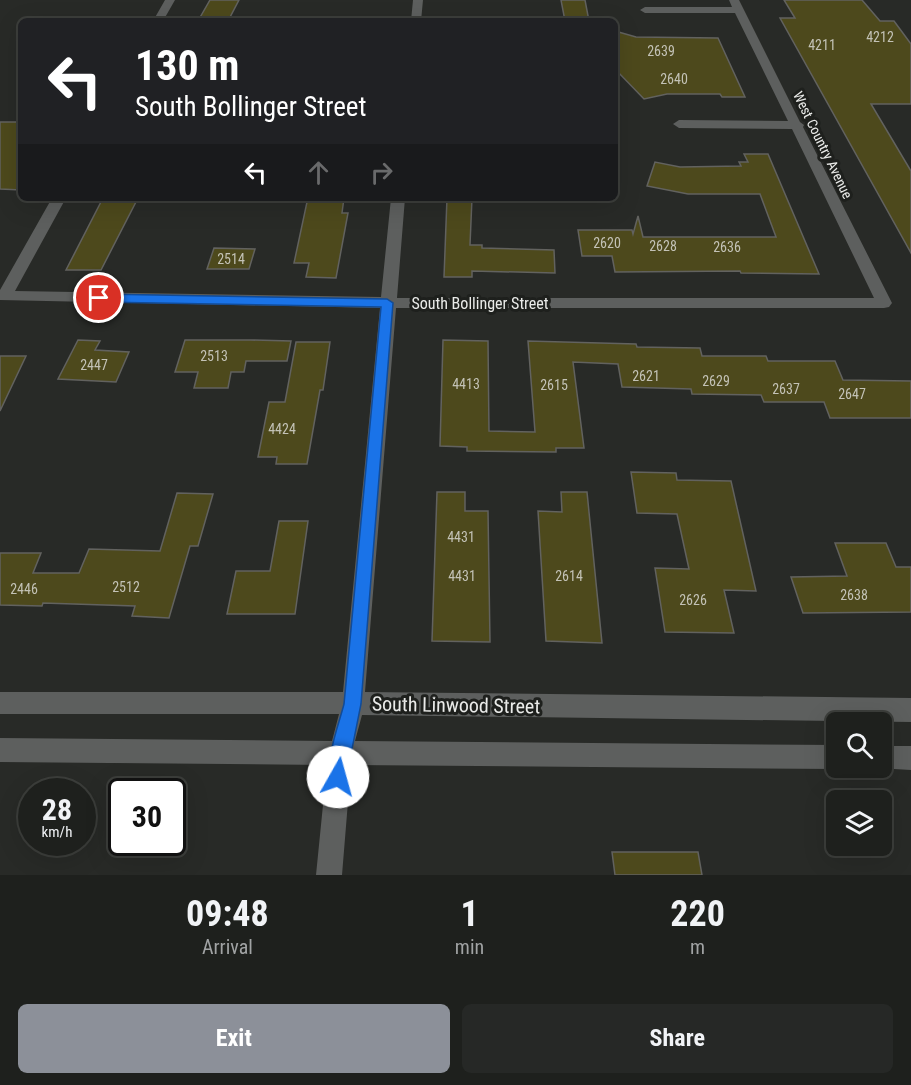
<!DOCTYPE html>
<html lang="en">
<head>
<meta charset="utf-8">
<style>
	body { margin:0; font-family:"Roboto Condensed",sans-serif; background:#262826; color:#f1f3f6; height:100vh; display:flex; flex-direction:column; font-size:22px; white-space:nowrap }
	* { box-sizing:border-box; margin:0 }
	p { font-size:20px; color:#a1a3a4 }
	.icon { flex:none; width:33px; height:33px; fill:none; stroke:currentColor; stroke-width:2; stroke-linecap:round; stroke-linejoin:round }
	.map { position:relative; height:875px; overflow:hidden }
	.sheet { display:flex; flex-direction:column; background:#1e201d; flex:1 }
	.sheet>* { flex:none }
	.guide { position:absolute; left:18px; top:18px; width:600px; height:183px; border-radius:9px; box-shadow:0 6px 24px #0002,0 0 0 2px #3c3e3b; background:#202124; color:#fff; overflow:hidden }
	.fabs { position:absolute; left:826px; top:712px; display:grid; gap:12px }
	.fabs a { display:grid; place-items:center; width:66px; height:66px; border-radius:9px; background:#1e201d; box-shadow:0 6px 24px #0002,0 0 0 2px #3c3e3b; font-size:30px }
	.speed { position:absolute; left:18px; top:778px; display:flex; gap:12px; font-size:30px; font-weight:700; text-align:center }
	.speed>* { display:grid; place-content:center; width:78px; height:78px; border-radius:50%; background:#1e201d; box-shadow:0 6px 24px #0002,0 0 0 2px #3c3e3b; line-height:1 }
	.speed small { font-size:15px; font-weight:400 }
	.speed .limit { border:3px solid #111; border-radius:9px; background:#fff; color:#111 }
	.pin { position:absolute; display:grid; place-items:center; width:51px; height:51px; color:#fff; margin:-26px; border:3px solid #fff; border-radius:50%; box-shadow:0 2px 6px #0007 }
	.me { position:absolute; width:66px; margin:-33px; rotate:7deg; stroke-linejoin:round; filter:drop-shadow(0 0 4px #0008) }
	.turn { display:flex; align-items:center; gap:21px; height:126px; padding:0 18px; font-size:27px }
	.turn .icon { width:78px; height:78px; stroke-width:2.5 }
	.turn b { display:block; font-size:42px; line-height:51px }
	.lanes { display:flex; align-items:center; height:57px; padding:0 18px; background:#0003; justify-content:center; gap:30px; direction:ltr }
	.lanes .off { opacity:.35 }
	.eta { display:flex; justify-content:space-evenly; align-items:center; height:102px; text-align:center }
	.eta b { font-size:36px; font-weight:700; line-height:42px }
	.action { display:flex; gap:12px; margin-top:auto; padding:12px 18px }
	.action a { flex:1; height:69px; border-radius:9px; background:#8c9099; color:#fff; font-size:24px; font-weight:700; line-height:69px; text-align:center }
	.action a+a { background:#262826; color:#f1f3f6 }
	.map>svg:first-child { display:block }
	.building { fill:#4d491c; stroke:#62625f; stroke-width:1.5 }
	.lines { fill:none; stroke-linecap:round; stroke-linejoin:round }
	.minor { fill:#5d5f5e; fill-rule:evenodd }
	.route { fill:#1a73e8; stroke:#114b97; stroke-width:1.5 }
	.labels { text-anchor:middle; stroke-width:6; stroke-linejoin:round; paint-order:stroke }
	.number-label { font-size:14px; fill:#c3c2b6 }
	.far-street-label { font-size:14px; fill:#eaebe9; stroke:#1e201d }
	.street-label { font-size:16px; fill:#eaebe9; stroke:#1e201d }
	.near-street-label { font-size:20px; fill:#eaebe9; stroke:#1e201d }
</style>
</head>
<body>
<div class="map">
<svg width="911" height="875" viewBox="0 0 911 875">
	<rect width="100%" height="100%" fill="#282a27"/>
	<!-- building -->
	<path class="building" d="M210,0H239L228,21H198Z
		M561,0H585L589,21H565Z
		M784,0H862L880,21H894L911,44V104H871L911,171V253L780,18H795Z
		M615,31L636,37L718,38L745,97H722L720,94H667L644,99L615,69Z
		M0,122H21V190L0,189Z
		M744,154H768L819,274L741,273L740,271L615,272L612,256H582L578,230H632L633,234L638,216L643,237H776L760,194H688L647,186L655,162L680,167L741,166L739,162H748Z
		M103,198H138L101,270H66Z
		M319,198H344L342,213H348L336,278L306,277L309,263H294L307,202H318Z
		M447,198H472L470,245H482V248L554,250L555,273L472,271V277H444Z
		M214,248L255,249L249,269H207Z
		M78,340L100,341L95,350L129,352L116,382L58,379Z
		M185,340H251L291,341L287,361H246L244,372H231L228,388H194L198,372H175Z
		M443,340L488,341L489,431L535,432L528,341L636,344L637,347L700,348L702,356H766L768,361H835L843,380L911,381V418H830L824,402H764L761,395L692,394L691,389L622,387L618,364L573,362L584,448H556V452L467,451V447L440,446Z
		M296,342H330L323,390H320L307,464H276L277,457H258L269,402H285Z
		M0,356H26L0,411Z
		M631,472L676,473L677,480L731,481L756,591L724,590L734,633L665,632L655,568L689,569L677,514L637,513Z
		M437,492H465V511H488L490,642L432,641Z
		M561,492H587L602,643L546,641L538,511L562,512Z
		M177,493L213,494L198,546H190L169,618L132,616L135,606L43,603L42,606L0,605V553H41L33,573H79L89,549L160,551Z
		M279,521H308L295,614H227L236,571H270Z
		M835,543H886L896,567H911V612L803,613L791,577L847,576Z
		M612,852H698L702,875H615Z"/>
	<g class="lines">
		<!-- minor -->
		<path class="minor" d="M165,0H175L163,21H153Z
			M413,0H423L421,21H411Z
			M729,0H739L800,122L804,125L803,127L892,303L889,307L884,308H396L365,692L911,698V722L362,715L355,741L837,745V768H839L837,769L351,765L342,875H316L327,765L0,762V738L332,741L339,714H0V692H343L380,308L0,300V290L52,198H66L15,291L381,297L391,198H405L397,298H874L792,129L679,128L673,124L679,120L788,121L735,13H645L640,10L645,7H732Z
			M882,746H911V770L877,768H882Z"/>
	</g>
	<!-- route -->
	<path class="route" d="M99,294L387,299L393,303L361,704L345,784L338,787L332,784C323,764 339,724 344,704L381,307L99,302L93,298Z"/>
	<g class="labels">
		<!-- number labels -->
		<g class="number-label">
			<text x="880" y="42">4212</text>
			<text x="822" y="50">4211</text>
			<text x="661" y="56">2639</text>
			<text x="674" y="84">2640</text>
			<text x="607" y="248">2620</text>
			<text x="663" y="251">2628</text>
			<text x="727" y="252">2636</text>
			<text x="231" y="264">2514</text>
			<text x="214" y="361">2513</text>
			<text x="94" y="370">2447</text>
			<text x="646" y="381">2621</text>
			<text x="716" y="386">2629</text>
			<text x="466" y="389">4413</text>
			<text x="554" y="390">2615</text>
			<text x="786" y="394">2637</text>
			<text x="852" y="399">2647</text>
			<text x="282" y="434">4424</text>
			<text x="461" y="542">4431</text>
			<text x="462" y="581">4431</text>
			<text x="569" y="581">2614</text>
			<text x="126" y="592">2512</text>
			<text x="24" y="594">2446</text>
			<text x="854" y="600">2638</text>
			<text x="693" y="605">2626</text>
		</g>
		<!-- far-street labels -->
		<g class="far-street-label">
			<text transform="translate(823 145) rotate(64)" y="5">West Country Avenue</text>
		</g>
		<!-- street labels -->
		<g class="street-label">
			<text x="480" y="309">South Bollinger Street</text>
		</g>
		<!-- near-street labels -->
		<g class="near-street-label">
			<text transform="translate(456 705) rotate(1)" y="7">South Linwood Street</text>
		</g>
	</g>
</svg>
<div class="fabs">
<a><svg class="icon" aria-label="search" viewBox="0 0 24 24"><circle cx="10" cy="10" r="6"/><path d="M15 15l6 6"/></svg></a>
<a><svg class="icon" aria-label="layers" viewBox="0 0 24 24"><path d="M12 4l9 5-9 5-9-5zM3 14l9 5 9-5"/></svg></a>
</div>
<div class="speed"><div>28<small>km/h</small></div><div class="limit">30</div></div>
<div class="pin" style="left:99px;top:298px;background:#d93025"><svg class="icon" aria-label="arrive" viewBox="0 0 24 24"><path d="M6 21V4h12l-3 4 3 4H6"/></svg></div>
<svg class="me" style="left:338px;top:777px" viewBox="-20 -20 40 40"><circle r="19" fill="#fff"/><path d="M0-13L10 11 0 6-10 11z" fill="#1a73e8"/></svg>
<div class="guide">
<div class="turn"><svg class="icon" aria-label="left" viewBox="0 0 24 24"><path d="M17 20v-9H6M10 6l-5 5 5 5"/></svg><div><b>130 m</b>South Bollinger Street</div></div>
<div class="lanes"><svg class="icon" aria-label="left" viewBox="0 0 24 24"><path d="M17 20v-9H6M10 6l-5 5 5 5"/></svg><svg class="icon off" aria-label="ahead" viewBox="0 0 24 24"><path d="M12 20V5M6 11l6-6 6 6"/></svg><svg class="icon off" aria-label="right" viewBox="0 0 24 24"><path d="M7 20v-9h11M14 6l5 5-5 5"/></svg></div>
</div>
</div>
<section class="sheet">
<div class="eta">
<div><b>09:48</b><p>Arrival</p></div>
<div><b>1</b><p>min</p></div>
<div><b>220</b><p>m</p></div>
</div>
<div class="action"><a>Exit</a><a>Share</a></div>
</section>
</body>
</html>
